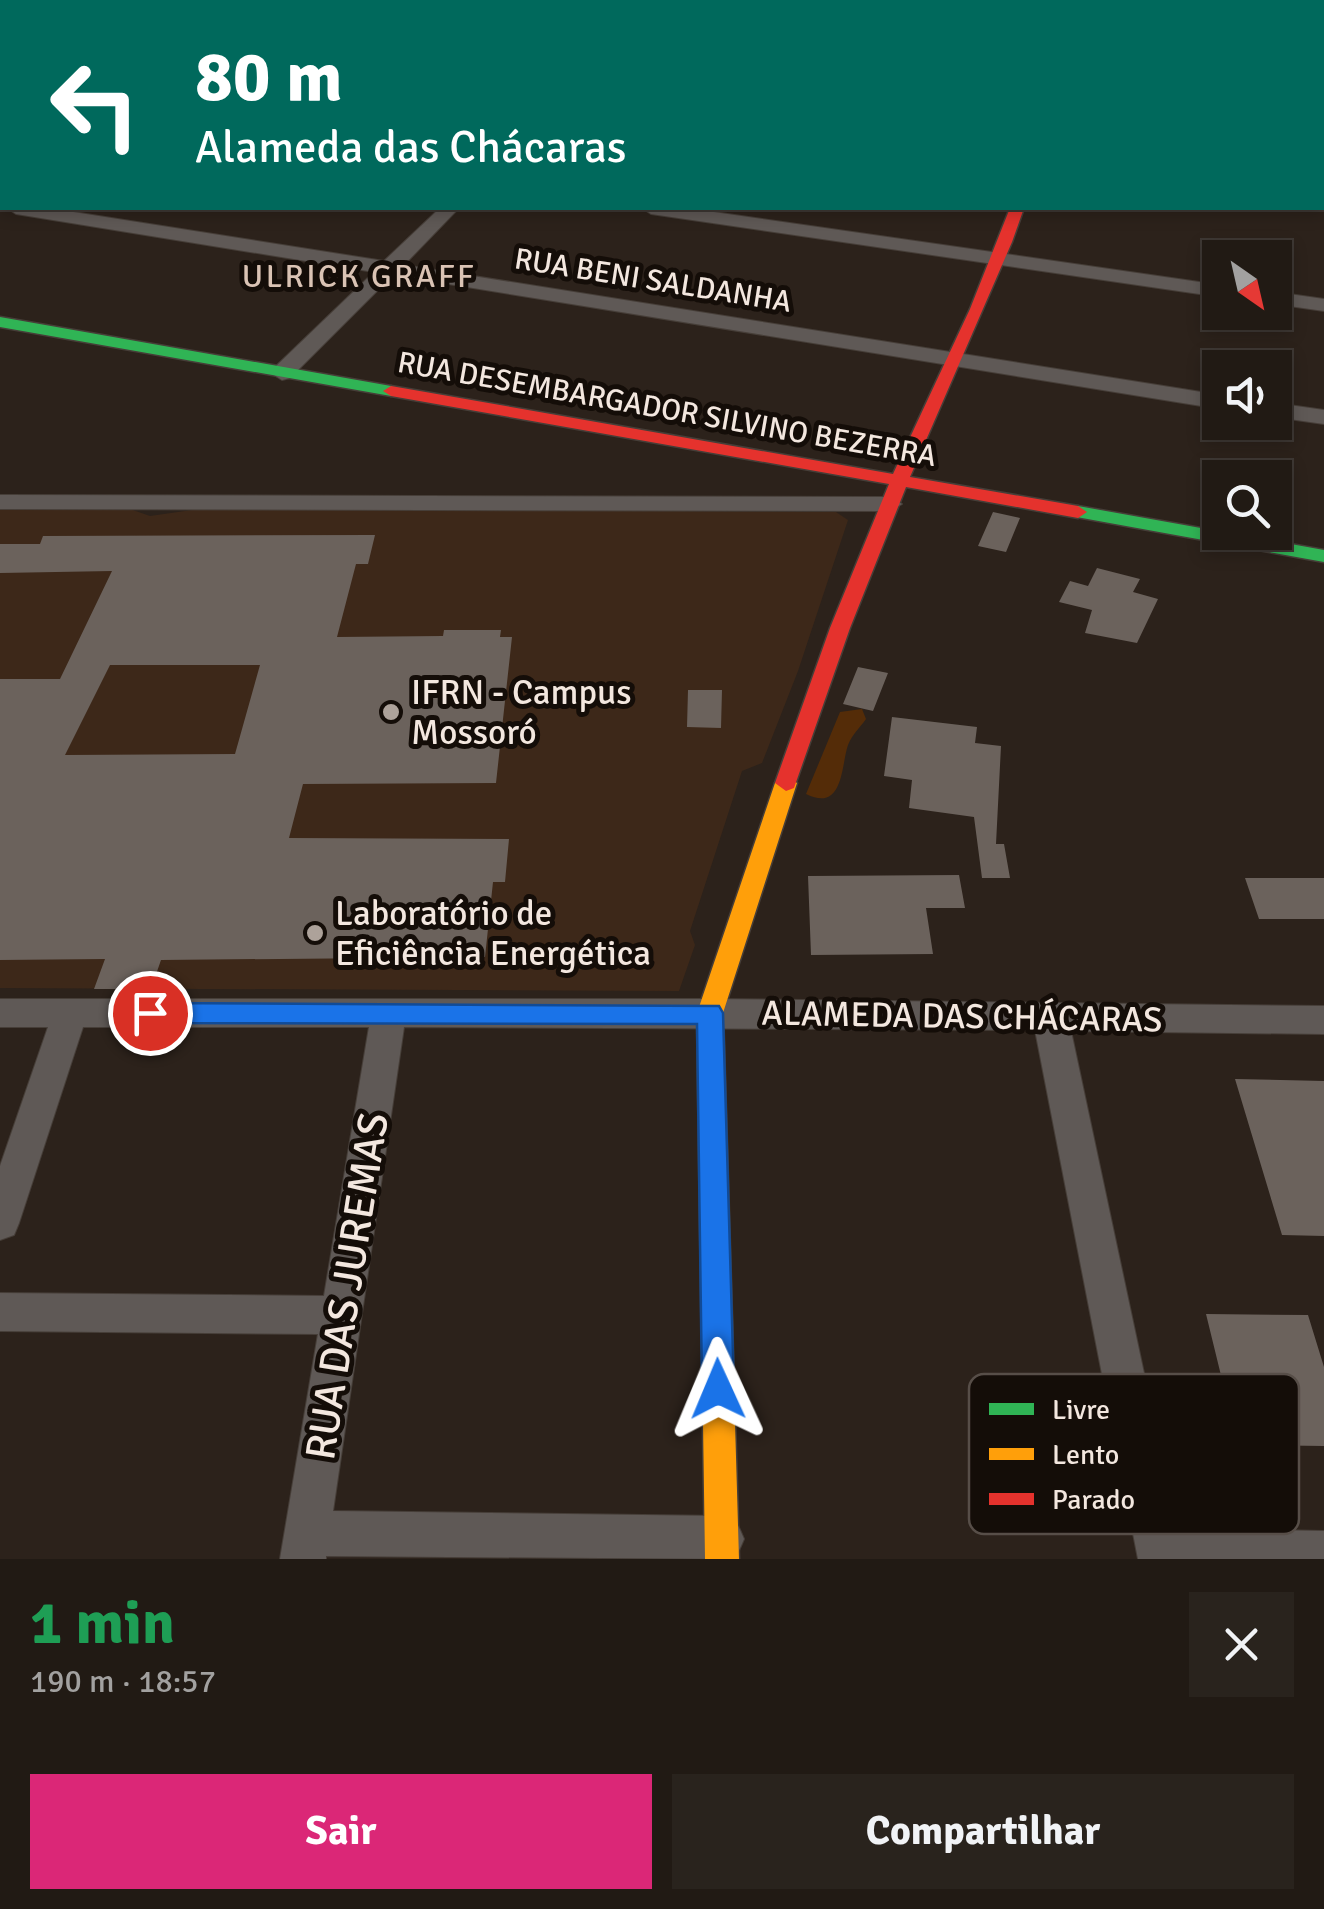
<!DOCTYPE html>
<html lang="pt">
<head>
<meta charset="utf-8">
<style>
	body { margin:0; font-family:Signika,sans-serif; background:#29231d; color:#f1f3f6; height:100vh; display:flex; flex-direction:column; font-size:38px; white-space:nowrap }
	* { box-sizing:border-box; margin:0 }
	p { font-size:32px; color:#a2a1a0 }
	.icon { flex:none; width:55px; height:55px; fill:none; stroke:currentColor; stroke-width:2; stroke-linecap:round; stroke-linejoin:round }
	.map { position:relative; height:1559px; overflow:hidden }
	.panel { display:flex; flex-direction:column; background:#211a14; flex:1 }
	.panel>* { flex:none }
	.hud { position:absolute; left:0px; top:0px; width:1325px; height:210px; box-shadow:0 5px 15px #0003,0 0 0 2px #3e3834; background:#00695c; color:#fff; overflow:hidden }
	.needle { width:65px; rotate:146deg }
	.tools { position:absolute; left:1202px; top:240px; display:grid; gap:20px }
	.tools a { display:grid; place-items:center; width:90px; height:90px; border-radius:0px; background:#211a14; box-shadow:0 5px 15px #0003,0 0 0 2px #3e3834; font-size:50px }
	.pin { position:absolute; display:grid; place-items:center; width:85px; height:85px; color:#fff; margin:-42px; border:5px solid #fff; border-radius:50%; box-shadow:0 2px 10px #0007 }
	.me { position:absolute; width:110px; margin:-55px; rotate:359deg; stroke-linejoin:round; filter:drop-shadow(0 0 8px #0008) }
	.turn { display:flex; align-items:center; gap:35px; height:210px; padding:0 30px; font-size:45px }
	.turn .icon { width:130px; height:130px; stroke-width:2.5 }
	.turn b { display:block; font-size:70px; line-height:85px }
	.round { display:grid; place-items:center; flex:none; width:105px; height:105px; border-radius:0px; background:#29231d }
	.headline { display:flex; align-items:center; justify-content:space-between; height:170px; padding:0 30px }
	h1 { font-size:60px; font-weight:800; line-height:75px; color:#1e9e55 }
	.button { display:flex; gap:20px; margin-top:auto; padding:20px 30px }
	.button a { flex:1; height:115px; border-radius:0px; background:#db2777; color:#fff; font-size:40px; font-weight:800; line-height:115px; text-align:center }
	.button a+a { background:#29231d; color:#f1f3f6 }
	.map>svg:first-child { display:block }
	.built { fill:#3d2819 }
	.green { fill:#542c08 }
	.building { fill:#6b625c; fill-rule:evenodd }
	.lines { fill:none; stroke-linecap:round; stroke-linejoin:round }
	.street-casing { stroke:#463e38; stroke-width:2 }
	.fast-casing { stroke:#463e38; stroke-width:3 }
	.slow-casing { stroke:#463e38; stroke-width:3 }
	.jam-casing { stroke:#463e38; stroke-width:3 }
	.street { fill:#5f5956; fill-rule:evenodd }
	.fast { fill:#30b455; fill-rule:evenodd }
	.slow { fill:#ff9f0a; fill-rule:evenodd }
	.jam { fill:#e5322d; fill-rule:evenodd }
	.route { fill:#1a73e8; stroke:#114b97; stroke-width:2.5 }
	.poi-dot { fill:#ada29a; stroke:#140d08; stroke-width:4 }
	.labels { text-anchor:middle; stroke-width:10; stroke-linejoin:round; paint-order:stroke }
	.far-street-label { font-size:30px; fill:#f3e7df; stroke:#140d08 }
	.far-neighbourhood-label { font-size:32px; letter-spacing:2.5px; fill:#dac3b4; stroke:#140d08 }
	.poi-label { font-size:35px; fill:#f3e7df; stroke:#140d08; text-anchor:start }
	.street-label { font-size:35px; fill:#f3e7df; stroke:#140d08 }
	.near-street-label { font-size:42px; fill:#f3e7df; stroke:#140d08 }
	.key { fill:#140d08; stroke:#574e48; stroke-width:2.5 }
	.key-label { font-size:28px; fill:#f3e7df }
</style>
</head>
<body>
<div class="map">
<svg width="1324" height="1559" viewBox="0 0 1324 1559">
	<rect width="100%" height="100%" fill="#2c221b"/>
	<!-- built -->
	<path class="built" d="M0,508H127L150,516L206,508L836,512L848,520L798,671L762,763L742,771L690,931L695,945L679,991L0,988Z"/>
	<!-- green -->
	<path class="green" d="M862,709L866,719C859,729 853,733 848,745C841,765 844,813 806,794L840,712Z"/>
	<!-- building -->
	<path class="building" d="M993,512L1020,518L1006,552L978,546Z
		M375,535L368,564H356L337,637L443,636L444,630H501L500,637H512L496,783L303,784L289,838L509,839L505,882H493L485,957L161,960L151,989H94L105,959L0,960V679H60L112,571L0,573V544H40L43,536ZM110,665H260L235,754L65,755Z
		M1097,568L1140,579L1133,592L1158,599L1137,643L1085,633L1092,610L1059,602L1070,581L1088,586Z
		M858,667L888,673L873,711L843,704Z
		M688,690H722L721,728L687,727Z
		M892,717L977,727L975,743L1001,746L996,844H1004L1010,878H982L974,817L909,808L912,780L884,776Z
		M959,875L965,908H926L933,954L811,955L808,876Z
		M1245,878H1324V919H1259Z
		M1235,1079L1324,1081V1236L1282,1235Z
		M1206,1314L1308,1315L1324,1367V1446L1238,1445Z"/>
	<g class="lines">
		<defs>
			<path id="street" d="M809,0H823V2H809Z
				M1055,0H1098L1099,2H1057Z
				M0,5H2V13H0Z
				M1322,18H1324V27H1322Z
				M0,34L2,35V43L0,44Z
				M1322,61L1324,62V72L1322,71Z
				M1322,120H1324V130H1322Z
				M1322,195H1324V207H1322Z
				M7,208H48L384,261L440,208H459L404,265L1220,395V409L393,275L290,378L282,380L271,373L274,368L374,272L16,214Z
				M642,208H686L1220,285V297L651,214Z
				M1275,292L1324,299V311L1275,304Z
				M1275,403L1324,410V424L1275,417Z
				M0,495L890,497L902,504L890,511L0,509Z
				M0,999H710L1324,1006V1034L1071,1031L1177,1528L1324,1531V1559H1138L1035,1030L404,1027L333,1511L721,1516L737,1523L744,1539L737,1555L727,1559L326,1556V1559H280L318,1334L0,1331V1293L324,1296L369,1027H83L19,1223L14,1235L0,1240V1166L48,1027H0Z"/>
			<path id="fast" d="M0,317L391,386L399,391L391,396L0,327Z
				M1078,506L1324,550V562L1071,516V508Z"/>
			<path id="slow" d="M786,775L797,783L723,1013L739,1559H705L697,1013L775,783Z"/>
			<path id="jam" d="M1010,208H1024L1012,242L910,477L1078,506L1087,512L1078,518L906,487L850,628L794,788L786,791L775,783L830,628L889,484L391,396L383,391L391,386L893,474L970,309Z"/>
		</defs>
		<!-- street casing -->
		<use href="#street" class="street-casing"/>
		<!-- fast casing -->
		<use href="#fast" class="fast-casing"/>
		<!-- slow casing -->
		<use href="#slow" class="slow-casing"/>
		<!-- jam casing -->
		<use href="#jam" class="jam-casing"/>
		<!-- street -->
		<use href="#street" class="street"/>
		<!-- fast -->
		<use href="#fast" class="fast"/>
		<!-- slow -->
		<use href="#slow" class="slow"/>
		<!-- jam -->
		<use href="#jam" class="jam"/>
	</g>
	<!-- route -->
	<path class="route" d="M150,1003L719,1006L723,1013L734,1389L729,1400L718,1404L706,1400L702,1389L697,1024L150,1023L141,1020L137,1013L141,1006Z"/>
	<!-- markers -->
	<g class="poi-dot">
		<circle cx="391" cy="712" r="10"/>
		<circle cx="315" cy="933" r="10"/>
	</g>
	<g class="labels">
		<!-- far-street labels -->
		<g class="far-street-label">
			<text transform="translate(653 280) rotate(9)" y="10">RUA BENI SALDANHA</text>
			<text transform="translate(667 409) rotate(10)" y="10">RUA DESEMBARGADOR SILVINO BEZERRA</text>
		</g>
		<!-- far-neighbourhood labels -->
		<g class="far-neighbourhood-label">
			<text x="359" y="287">ULRICK GRAFF</text>
		</g>
		<!-- poi labels -->
		<g class="poi-label">
			<text x="411" y="704">IFRN - Campus<tspan x="411" dy="40">Mossoró</tspan></text>
			<text x="335" y="925">Laboratório de<tspan x="335" dy="40">Eficiência Energética</tspan></text>
		</g>
		<!-- street labels -->
		<g class="street-label">
			<text transform="translate(962 1016) rotate(1)" y="12">ALAMEDA DAS CHÁCARAS</text>
		</g>
		<!-- near-street labels -->
		<g class="near-street-label">
			<text transform="translate(346 1286) rotate(-81)" y="15">RUA DAS JUREMAS</text>
		</g>
	</g>
	<!-- legend -->
	<rect x="969" y="1374" width="330" height="160" rx="15" class="key"/>
	<rect x="989" y="1403" width="45" height="12" fill="#30b455"/>
	<rect x="989" y="1448" width="45" height="12" fill="#ff9f0a"/>
	<rect x="989" y="1493" width="45" height="12" fill="#e5322d"/>
	<g class="key-label">
		<text x="1052" y="1419">Livre</text>
		<text x="1052" y="1464">Lento</text>
		<text x="1052" y="1509">Parado</text>
	</g>
</svg>
<div class="tools">
<a><svg class="needle" viewBox="-14 -14 28 28"><path d="M0-13l5 13h-10z" fill="#e53935"/><path d="M0 13l5-13h-10z" fill="#a2a1a0"/></svg></a>
<a><svg class="icon" aria-label="sound" viewBox="0 0 24 24"><path d="M4 9h4l5-4v14l-5-4H4zM17 9q2 3 0 6"/></svg></a>
<a><svg class="icon" aria-label="search" viewBox="0 0 24 24"><circle cx="10" cy="10" r="6"/><path d="M15 15l6 6"/></svg></a>
</div>
<div class="pin" style="left:150px;top:1013px;background:#d93025"><svg class="icon" aria-label="arrive" viewBox="0 0 24 24"><path d="M6 21V4h12l-3 4 3 4H6"/></svg></div>
<svg class="me" style="left:718px;top:1389px" viewBox="-20 -20 40 40"><path d="M0-17L14 15 0 8-14 15z" fill="#1a73e8" stroke="#fff" stroke-width="4"/></svg>
<div class="hud">
<div class="turn"><svg class="icon" aria-label="left" viewBox="0 0 24 24"><path d="M17 20v-9H6M10 6l-5 5 5 5"/></svg><div><b>80 m</b>Alameda das Chácaras</div></div>
</div>
</div>
<section class="panel">
<div class="headline"><div><h1>1 min</h1><p>190 m · 18:57</p></div><a class="round"><svg class="icon" aria-label="close" viewBox="0 0 24 24"><path d="M6 6l12 12M18 6L6 18"/></svg></a></div>
<div class="button"><a>Sair</a><a>Compartilhar</a></div>
</section>
</body>
</html>
